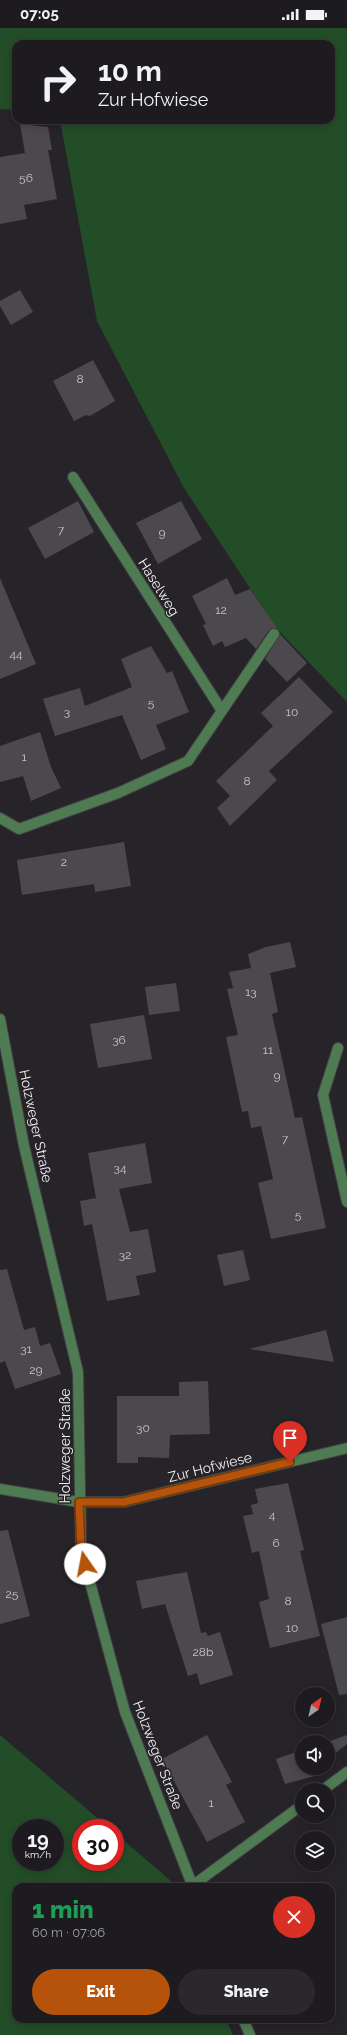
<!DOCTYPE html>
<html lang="en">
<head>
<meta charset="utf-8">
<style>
	body { margin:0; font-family:Raleway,sans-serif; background:#2a282c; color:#f1f3f6; height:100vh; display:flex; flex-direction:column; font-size:15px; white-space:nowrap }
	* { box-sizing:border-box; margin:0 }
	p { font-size:13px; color:#a0a1a4 }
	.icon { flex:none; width:22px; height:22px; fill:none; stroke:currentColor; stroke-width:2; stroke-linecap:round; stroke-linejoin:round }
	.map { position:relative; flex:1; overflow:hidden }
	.sheet { position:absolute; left:12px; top:1855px; width:323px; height:140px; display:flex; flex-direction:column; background:#1d1b1f; border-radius:12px; box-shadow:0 2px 10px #0003,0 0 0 1px #3b393d }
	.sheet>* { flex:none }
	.hud { position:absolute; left:12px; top:12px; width:323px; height:84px; border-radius:12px; box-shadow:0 2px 10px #0003,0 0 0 1px #3b393d; background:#1d1b1f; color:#f1f3f6; overflow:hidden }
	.needle { width:26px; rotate:34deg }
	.buttons { position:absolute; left:295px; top:1659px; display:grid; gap:8px }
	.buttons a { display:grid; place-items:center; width:40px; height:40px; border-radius:50%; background:#1d1b1f; box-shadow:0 2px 10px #0003,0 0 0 1px #3b393d; font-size:20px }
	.speed { position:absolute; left:12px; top:1791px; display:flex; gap:8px; font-size:20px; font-weight:700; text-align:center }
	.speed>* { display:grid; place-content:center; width:52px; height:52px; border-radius:50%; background:#1d1b1f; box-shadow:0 2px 10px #0003,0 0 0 1px #3b393d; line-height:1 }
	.speed small { font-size:10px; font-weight:400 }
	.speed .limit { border:6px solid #d22; background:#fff; color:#111 }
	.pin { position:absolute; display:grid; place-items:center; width:34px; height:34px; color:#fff; margin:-41px -17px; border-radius:50% 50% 50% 0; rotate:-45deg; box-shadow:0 0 4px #0007 }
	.pin .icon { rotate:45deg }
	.me { position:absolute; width:44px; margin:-22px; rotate:348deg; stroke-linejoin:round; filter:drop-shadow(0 0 3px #0008) }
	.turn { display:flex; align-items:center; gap:14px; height:84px; padding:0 20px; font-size:18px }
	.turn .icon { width:52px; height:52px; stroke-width:2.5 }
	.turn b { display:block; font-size:28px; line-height:34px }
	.round { display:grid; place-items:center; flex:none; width:42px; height:42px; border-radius:21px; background:#2a282c }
	.head { display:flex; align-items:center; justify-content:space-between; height:68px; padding:0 20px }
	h1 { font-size:24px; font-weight:800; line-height:30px; color:#1e9e55 }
	.action { display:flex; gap:8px; margin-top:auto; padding:8px 20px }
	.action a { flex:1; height:46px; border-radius:24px; background:#b45309; color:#fff; font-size:16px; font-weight:800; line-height:46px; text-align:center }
	.action a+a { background:#2a282c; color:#f1f3f6 }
	.status { display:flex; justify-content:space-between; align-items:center; height:28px; padding:0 20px; background:#1d1b1f; direction:ltr }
	.status svg { height:11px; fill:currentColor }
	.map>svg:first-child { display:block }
	.green { fill:#234d27; fill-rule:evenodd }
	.building { fill:#4c494e }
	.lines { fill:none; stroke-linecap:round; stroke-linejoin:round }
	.minor-casing { stroke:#434145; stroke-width:12 }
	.minor { stroke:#4f7b52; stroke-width:10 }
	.route-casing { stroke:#753606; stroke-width:10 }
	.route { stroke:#b45309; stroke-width:7 }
	.labels { text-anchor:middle; stroke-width:3; stroke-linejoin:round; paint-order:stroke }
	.number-label { font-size:12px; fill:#c8c6ca }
	.street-label { font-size:14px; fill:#f2f0f3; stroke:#272429 }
</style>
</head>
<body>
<div class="status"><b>07:05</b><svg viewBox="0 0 49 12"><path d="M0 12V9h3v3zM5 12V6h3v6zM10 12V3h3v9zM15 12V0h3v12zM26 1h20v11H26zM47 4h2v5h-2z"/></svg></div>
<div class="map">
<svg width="347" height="2007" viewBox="0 0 347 2007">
	<rect width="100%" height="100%" fill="#272429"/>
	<!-- green -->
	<path class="green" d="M0,0H347V674L277,601L184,460L97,293L60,92H331V16H16V82L0,81Z
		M0,1707L109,1800H81V1834H115V1805L171,1853L174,1859H16V1991H226L233,2007H0ZM21,1800H55V1834H21Z"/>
	<!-- building -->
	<path class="building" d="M20,96L48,99L52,122H48L57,171L24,177L27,191L0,196V129L25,125Z
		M20,262L33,284L11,297L0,278V273Z
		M93,332L115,373L90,388L86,387L74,393L53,353Z
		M78,473L94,504L45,531L28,500Z
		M181,473L202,511L158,536L136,495Z
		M0,550L36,636L0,651Z
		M227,550L235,567L250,561L277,600L269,602L256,621L246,610L225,619L222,613L213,618L203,597L206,596L192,568Z
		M280,606L307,635L287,654L265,631Z
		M151,618L167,645L172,643L189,684L156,697L166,721L141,732L122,687L55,708L43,671L80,660L85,678L132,659L121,631Z
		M299,649L333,684L269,743L277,752L230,798L217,780L230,768L216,753L273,698L261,685Z
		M40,704L51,739L61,760L31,773L23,748L0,754V718Z
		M124,814L131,858L95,864L94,856L22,867L17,832Z
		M290,914L296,939L270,945L278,984L272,986L295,1090L302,1089L326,1200L271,1211L258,1155L273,1151L261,1098L251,1100L248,1083L242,1084L226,1009L238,1007L227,961L233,960L229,944L251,940L248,926L266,919Z
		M176,955L180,983L149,987L145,959Z
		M144,987L152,1031L98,1040L90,996Z
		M145,1115L152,1155L119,1161L130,1204L148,1201L156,1244L136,1248L140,1267L107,1273L92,1196L84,1198L80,1173L96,1170L88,1125Z
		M243,1222L250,1252L224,1258L217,1227Z
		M7,1241L24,1302L35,1299L40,1318L50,1315L61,1346L15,1361L5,1333L0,1335V1242Z
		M326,1302L334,1334L249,1321Z
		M208,1353L210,1406L170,1407L169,1430L138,1429V1435H117V1368H179V1354Z
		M288,1455L304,1522L300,1523L320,1608L270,1620L259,1574L269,1571L259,1523L252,1525L243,1488L253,1486L251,1477L258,1475L255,1461Z
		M8,1502L30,1588L0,1596V1503Z
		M187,1544L201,1605L206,1604L208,1608L220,1604L233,1647L200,1657L197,1645L188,1648L165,1576L142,1581L136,1553Z
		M347,1589V1666L339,1667L321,1596Z
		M207,1707L232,1754L226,1757L245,1794L207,1814L162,1731Z
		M347,1707V1716L328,1731L327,1714Z
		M302,1722V1740H320L322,1746L285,1756L276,1731Z"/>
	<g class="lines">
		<defs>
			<path id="minor" d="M73,449L222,683
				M0,790L19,801L118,765L188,733L274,606
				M0,991L24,1118L78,1344L81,1521L125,1684L193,1859
				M338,1020L323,1067L347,1174
				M0,1461L79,1474H124L347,1420
				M323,1762L347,1744
				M192,1858L302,1777
				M243,1991L250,2007"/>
		</defs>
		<!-- minor casing -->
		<use href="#minor" class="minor-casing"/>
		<!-- minor -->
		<use href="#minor" class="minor"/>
	</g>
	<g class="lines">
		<defs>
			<path id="route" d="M85,1536L81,1521L79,1474H124L290,1434"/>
		</defs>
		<!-- route casing -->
		<use href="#route" class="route-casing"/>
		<!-- route -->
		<use href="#route" class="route"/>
	</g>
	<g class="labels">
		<!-- number labels -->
		<g class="number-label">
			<text x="26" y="154">56</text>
			<text x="80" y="355">8</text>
			<text x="61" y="506">7</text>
			<text x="162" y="509">9</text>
			<text x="221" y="586">12</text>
			<text x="16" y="630">44</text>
			<text x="151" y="679">5</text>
			<text x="67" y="688">3</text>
			<text x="292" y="688">10</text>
			<text x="24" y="733">1</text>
			<text x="247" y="757">8</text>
			<text x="64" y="838">2</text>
			<text x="251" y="968">13</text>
			<text x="119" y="1016">36</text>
			<text x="268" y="1026">11</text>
			<text x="277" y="1052">9</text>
			<text x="285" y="1115">7</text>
			<text x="120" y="1144">34</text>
			<text x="298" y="1191">5</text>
			<text x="125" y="1231">32</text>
			<text x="26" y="1325">31</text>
			<text x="36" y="1346">29</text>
			<text x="143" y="1404">30</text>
			<text x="272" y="1491">4</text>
			<text x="276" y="1519">6</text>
			<text x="12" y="1570">25</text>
			<text x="288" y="1577">8</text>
			<text x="292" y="1604">10</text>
			<text x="203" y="1628">28b</text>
			<text x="211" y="1779">1</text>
		</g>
		<!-- street labels -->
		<g class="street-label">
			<text transform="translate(159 559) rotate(58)" y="5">Haselweg</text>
			<text transform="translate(36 1098) rotate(78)" y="5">Holzweger Straße</text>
			<text transform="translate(65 1418) rotate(-90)" y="5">Holzweger Straße</text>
			<text transform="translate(210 1439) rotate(-14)" y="5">Zur Hofwiese</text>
			<text transform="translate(158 1727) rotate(69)" y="5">Holzweger Straße</text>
		</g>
	</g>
</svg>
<div class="buttons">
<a><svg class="needle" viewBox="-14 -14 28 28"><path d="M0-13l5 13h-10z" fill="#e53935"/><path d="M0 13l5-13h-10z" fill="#a0a1a4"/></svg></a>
<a><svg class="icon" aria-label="sound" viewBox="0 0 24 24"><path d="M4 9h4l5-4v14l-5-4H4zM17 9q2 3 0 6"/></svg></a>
<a><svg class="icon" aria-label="search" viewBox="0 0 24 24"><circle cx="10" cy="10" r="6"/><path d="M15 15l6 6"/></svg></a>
<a><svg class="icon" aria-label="layers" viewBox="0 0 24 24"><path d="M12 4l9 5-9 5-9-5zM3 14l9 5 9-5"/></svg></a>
</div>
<div class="speed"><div>19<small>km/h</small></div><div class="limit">30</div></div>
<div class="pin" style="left:290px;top:1434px;background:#d93025"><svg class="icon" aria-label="arrive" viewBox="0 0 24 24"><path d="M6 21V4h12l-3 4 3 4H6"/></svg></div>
<svg class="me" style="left:85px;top:1536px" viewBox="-20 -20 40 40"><circle r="19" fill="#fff"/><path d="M0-13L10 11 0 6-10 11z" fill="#b45309"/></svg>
<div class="hud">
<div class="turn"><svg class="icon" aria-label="right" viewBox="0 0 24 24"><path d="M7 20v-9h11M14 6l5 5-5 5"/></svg><div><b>10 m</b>Zur Hofwiese</div></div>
</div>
<section class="sheet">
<div class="head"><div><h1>1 min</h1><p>60 m · 07:06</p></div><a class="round" style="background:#d93025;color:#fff"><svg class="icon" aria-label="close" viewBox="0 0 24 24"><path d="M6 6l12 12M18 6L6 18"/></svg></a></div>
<div class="action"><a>Exit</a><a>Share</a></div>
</section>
</div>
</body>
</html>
